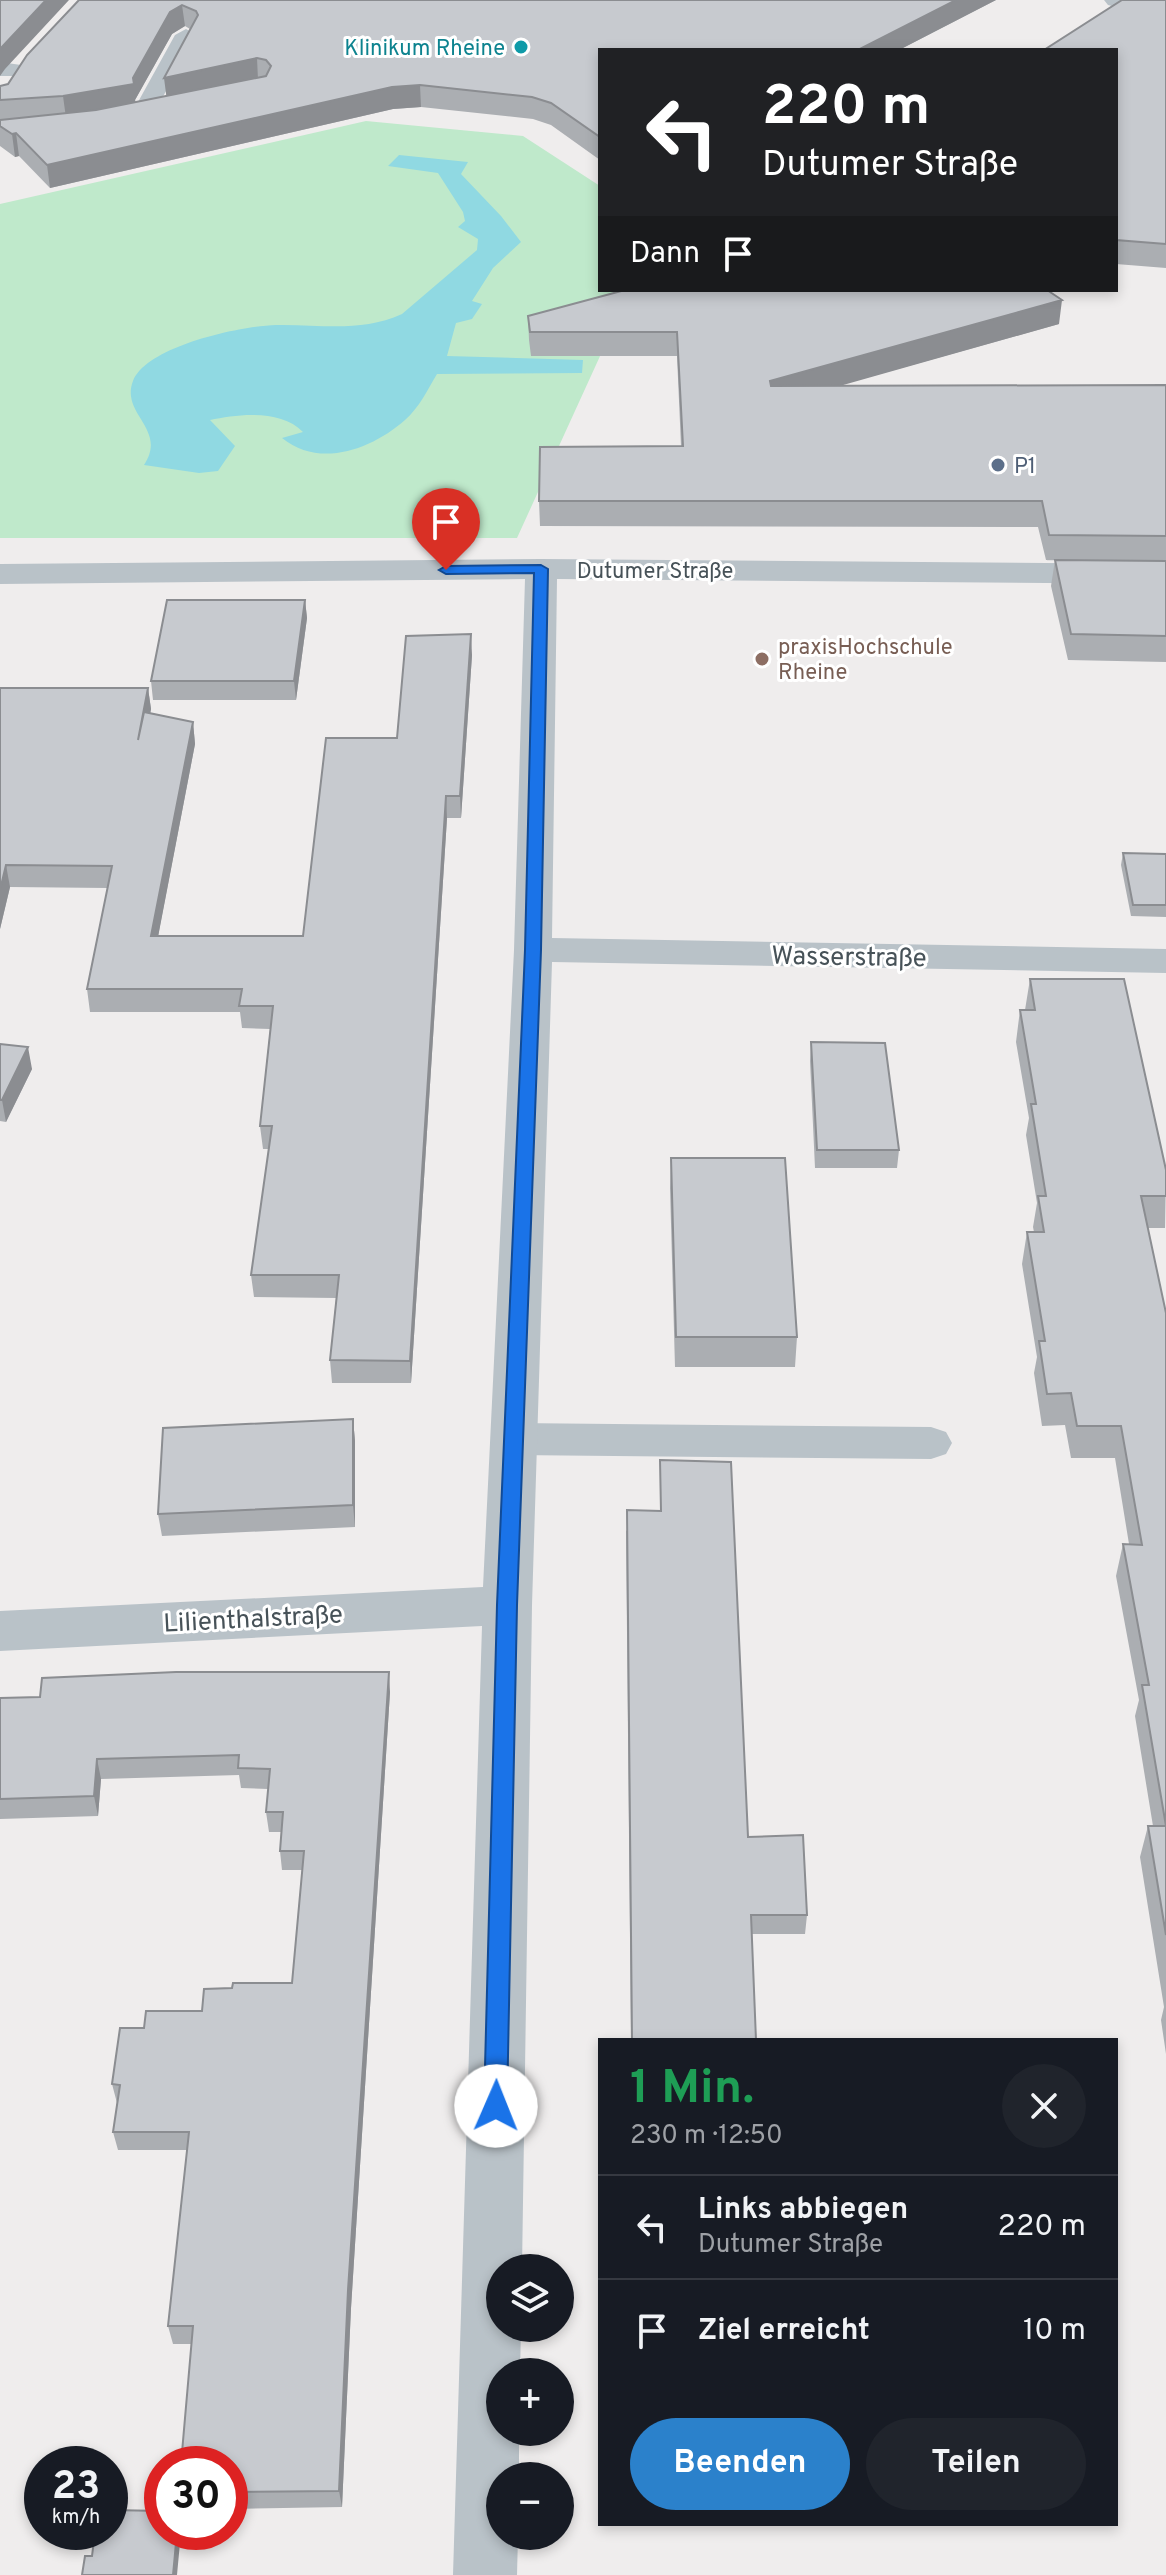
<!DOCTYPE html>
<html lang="de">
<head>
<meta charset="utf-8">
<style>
	body { margin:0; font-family:Overpass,sans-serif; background:#20242c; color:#f1f3f6; height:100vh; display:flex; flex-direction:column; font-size:30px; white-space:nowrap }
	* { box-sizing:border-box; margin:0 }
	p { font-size:26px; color:#9ea1a6 }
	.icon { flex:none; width:44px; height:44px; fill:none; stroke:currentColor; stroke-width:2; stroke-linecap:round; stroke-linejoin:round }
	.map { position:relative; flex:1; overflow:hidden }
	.panel { position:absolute; left:598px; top:2038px; width:520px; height:488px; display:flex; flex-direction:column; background:#171b24; border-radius:0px; box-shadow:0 4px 12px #0003 }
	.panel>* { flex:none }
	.guide { position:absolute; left:598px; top:48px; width:520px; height:244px; border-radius:0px; box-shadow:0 4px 12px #0003; background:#202124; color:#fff; overflow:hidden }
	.buttons { position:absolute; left:486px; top:2254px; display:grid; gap:16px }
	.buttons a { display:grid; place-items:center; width:88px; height:88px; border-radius:50%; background:#171b24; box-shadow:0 4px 12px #0003; font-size:40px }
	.speed { position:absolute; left:24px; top:2446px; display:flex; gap:16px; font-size:40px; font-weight:700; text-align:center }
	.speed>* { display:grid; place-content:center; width:104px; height:104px; border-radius:50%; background:#171b24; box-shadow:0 4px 12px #0003; line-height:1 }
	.speed small { font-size:20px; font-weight:400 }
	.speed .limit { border:12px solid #d22; background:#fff; color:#111 }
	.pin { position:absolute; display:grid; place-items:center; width:68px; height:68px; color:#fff; margin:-82px -34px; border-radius:50% 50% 50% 0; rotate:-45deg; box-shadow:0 0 8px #0007 }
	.pin .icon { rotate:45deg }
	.me { position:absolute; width:88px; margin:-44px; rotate:1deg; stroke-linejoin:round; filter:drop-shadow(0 0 6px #0008) }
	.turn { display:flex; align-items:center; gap:28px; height:168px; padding:0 32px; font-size:36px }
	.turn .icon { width:104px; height:104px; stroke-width:2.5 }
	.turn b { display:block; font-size:56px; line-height:68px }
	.then { display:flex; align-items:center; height:76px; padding:0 32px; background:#0003; gap:16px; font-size:30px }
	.round { display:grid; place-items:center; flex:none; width:84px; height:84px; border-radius:42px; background:#20242c }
	.head { display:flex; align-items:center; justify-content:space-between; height:136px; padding:0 32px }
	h1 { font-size:48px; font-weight:700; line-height:60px; color:#1e9e55 }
	.action { display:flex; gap:16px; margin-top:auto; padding:16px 32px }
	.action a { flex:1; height:92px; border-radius:48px; background:#2b81cb; color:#fff; font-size:32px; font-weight:700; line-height:92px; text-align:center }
	.action a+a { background:#20242c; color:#f1f3f6 }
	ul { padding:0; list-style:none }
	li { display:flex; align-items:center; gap:24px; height:104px; padding:0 32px; border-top:2px solid #363941 }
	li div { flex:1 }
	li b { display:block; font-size:30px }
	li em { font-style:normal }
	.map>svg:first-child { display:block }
	.green { fill:#bfe9cb }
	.water { fill:#90d9e2 }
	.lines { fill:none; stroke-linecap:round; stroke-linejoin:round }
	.lane { fill:#b9c2c8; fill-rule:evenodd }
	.street { fill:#b9c2c8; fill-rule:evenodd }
	.wall { fill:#abaeb2; fill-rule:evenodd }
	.shaded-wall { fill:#8b8d91 }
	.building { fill:#c7cacf; stroke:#8b8d91; stroke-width:2 }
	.route { fill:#1a73e8; stroke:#114b97; stroke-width:2 }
	.culture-dot { fill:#0f9aa8; stroke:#fff; stroke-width:3 }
	.service-dot { fill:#5c6f8a; stroke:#fff; stroke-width:3 }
	.education-dot { fill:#8d6e63; stroke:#fff; stroke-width:3 }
	.labels { text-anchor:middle; stroke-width:6; stroke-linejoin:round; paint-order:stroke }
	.far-culture-label { font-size:22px; fill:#0d838f; stroke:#fff; text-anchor:end }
	.far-service-label { font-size:22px; fill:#4e5e75; stroke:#fff; text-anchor:start }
	.far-street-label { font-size:22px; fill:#475258; stroke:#fff }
	.far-education-label { font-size:22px; fill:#785e54; stroke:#fff; text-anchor:start }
	.street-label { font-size:26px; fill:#475258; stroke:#fff }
</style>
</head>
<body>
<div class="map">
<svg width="1166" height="2575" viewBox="0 0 1166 2575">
	<rect width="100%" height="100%" fill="#efeded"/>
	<!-- green -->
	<path class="green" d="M366,121L523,136L600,186V290H694L606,343L517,538H0V204Z"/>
	<!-- water -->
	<path class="water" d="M399,155L468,162L461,174L501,216L521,242L493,268L472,301L482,304L472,319L456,323L447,356L583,360L582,373L437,374C428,389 419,408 405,420C372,449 320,469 282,438L303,432C281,409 238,414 210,420L235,446L218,471L199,473L144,465C168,429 120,414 133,381C147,346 241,326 276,325C320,324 360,333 402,314L477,250L478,239L458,227L465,221L463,212L438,173L388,166Z"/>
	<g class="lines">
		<!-- lane -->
		<path class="lane" d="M186,29L197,35L160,102L163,113L160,118H144L138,102L175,35Z
			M514,1423L931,1427L946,1432L952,1443L946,1454L931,1459L514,1455L499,1450L493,1439L499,1428Z"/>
		<!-- street -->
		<path class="street" d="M1104,0H1143L1166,6V20L1108,5Z
			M0,62L28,66L31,71L28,76H0Z
			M541,559L1166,564V584L557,579L552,938L1166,949V973L552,962L532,1605L522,2268H500V2328H521L520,2372H500V2432H519V2476H500V2536H518L517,2575H453L482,1626L0,1651V1611L483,1587L514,950L525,579L0,584V564Z"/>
	</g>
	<!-- wall -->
	<path class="wall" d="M79,0H996L899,50H600V160L551,125L533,119L421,107L393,109L50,188L19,156L15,157L0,146V86L8,84ZM185,26L190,29L166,96L136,102L135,100L172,34Z
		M1166,0V268L1116,264V50Z
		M528,316L1059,324L840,385H1166V561L1046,560L1038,527L540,526L539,501L681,446L677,356H531L529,340Z
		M1055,560L1166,561V662L1068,660L1051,586Z
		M305,600L307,618L296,700H153L151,681Z
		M472,655L461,818H447L411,1383H332L330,1360L336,1298L254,1297L251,1275L269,1149H263L260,1126L270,1029L242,1028L240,1012H90L87,989L108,888L10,887L0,929V688H148L151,709L150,714L193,722L195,744L158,936H303L397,738Z
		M1123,853L1166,854V917L1131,916L1121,865Z
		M1030,979L1166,1170L1165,1228H1148L1166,1313V2054L1161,2020L1164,2007L1140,1857L1148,1826H1153L1135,1716L1139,1700L1116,1576L1123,1544H1129L1115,1458H1071L1065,1425L1042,1426L1034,1373L1037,1357L1022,1264L1027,1232H1034L1033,1227L1037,1203L1026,1135L1029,1118L1016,1042L1020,1010H1025Z
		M811,1042L899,1150L897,1168H815L810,1061Z
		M0,1044L32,1069L6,1122L0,1121Z
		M671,1158L797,1337L795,1367H675L670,1188Z
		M353,1419L355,1441V1527L162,1536L158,1514Z
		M660,1460L748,1837L807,1915L805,1934H752L756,2040H631L626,1531L660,1511Z
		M390,1692L351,2308L342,2507L230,2509V2464L192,2344H173L168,2326L187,2150H118L113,2132L117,2103L112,2084L144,2028L202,2011L232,1988L292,1983L302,1870H282L280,1851L281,1832H269L266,1812L268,1789L241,1788L239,1775L101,1779L98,1816L0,1819V1698Z"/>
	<!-- shaded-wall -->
	<path class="shaded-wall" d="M46,0H69L5,69L0,76V49Z
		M956,0H996L899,50H858Z
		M182,5L185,26L172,34L135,100L136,107L66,118L63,96L133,78L170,12Z
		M257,58L258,80L167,101L164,78Z
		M420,85L421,107L393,109L50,188L47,165L392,87Z
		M16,133L19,156L15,157L12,134Z
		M1062,300L1059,324L769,406L770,381Z
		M305,600L307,618L296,700L294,681Z
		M471,634L472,655L461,818L460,796Z
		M148,688L151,709L141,761L138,740Z
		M193,722L195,744L154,958L151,936Z
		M446,796L447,818L411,1383L410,1361Z
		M6,865L10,887L0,929V890Z
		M28,1047L32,1069L6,1122L2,1100Z
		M353,1419L355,1441V1527L353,1505Z
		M389,1672L390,1692L351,2308L342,2507L339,2491L348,2290Z
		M97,1759L101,1779L98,1816L94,1796Z
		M177,2532H181L177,2575H173Z"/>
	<!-- building -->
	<path class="building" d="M0,0H46L0,49Z
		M79,0H956L858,50H600V137L551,103L532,97L420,85L392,87L47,165L16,133L12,134L0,126V120L96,110L266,76L271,66L266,60L257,58L164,78L198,15L196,11L182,5L170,12L133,78L134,84L63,96L0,100V86L8,84L27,55Z
		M1122,0H1166V244L1116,240V50H1044Z
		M625,290H1047L1062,300L770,381L771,386L1166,385V536L1049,535L1042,501H539L540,447L683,446L677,332H530L528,316Z
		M1055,560L1166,561V636L1071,634Z
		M167,600H305L294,681H151Z
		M471,634L460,796H446L410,1361L330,1360L339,1275H251L272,1126H260L273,1006H239L242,989H87L112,866L6,865L0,890V688H148L138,740L144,712L193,722L151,936H303L326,738H397L406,636Z
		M1123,853L1166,854V905H1133Z
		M1030,979H1124L1166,1170V1196H1141L1166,1313V1935L1148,1826H1166L1142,1685H1149L1123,1544L1142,1545L1121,1426H1077L1071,1393L1047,1394L1039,1341H1045L1027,1232H1044L1038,1196H1046L1031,1104H1036L1020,1010H1035Z
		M811,1042L885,1043L899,1150H817Z
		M0,1044L28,1047L2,1100H0Z
		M671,1158H785L797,1337H676Z
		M353,1419V1505L158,1514L163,1428Z
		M660,1460L731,1462L748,1837L803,1835L807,1915H751L756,2040H632L627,1510L661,1511Z
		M176,1672H389L348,2290L339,2491L230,2492V2464H181L193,2326H168L189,2132H113L120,2085L112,2084L120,2028H144L146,2011H202L204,1989L232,1988L233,1983H292L304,1851H280L283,1812H266L270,1769L238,1768L239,1755L97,1759L94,1796L0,1799V1698L40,1697L42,1678Z
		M110,2510L162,2511V2532H177L173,2575H82L85,2556H92L95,2532H110Z"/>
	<!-- route -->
	<path class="route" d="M541,565L548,569L541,950L517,1605L507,2106L504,2113L496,2117L487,2113L484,2106L497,1605L525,950L534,573L446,574L439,570L446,566Z"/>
	<!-- markers -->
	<circle class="culture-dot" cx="521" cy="47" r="8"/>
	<circle class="service-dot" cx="998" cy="465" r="8"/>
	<circle class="education-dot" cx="762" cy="659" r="8"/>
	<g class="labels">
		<!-- far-culture labels -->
		<g class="far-culture-label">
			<text x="505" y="55">Klinikum Rheine</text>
		</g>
		<!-- far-service labels -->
		<g class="far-service-label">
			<text x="1014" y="473">P1</text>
		</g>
		<!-- far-street labels -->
		<g class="far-street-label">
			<text x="655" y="578">Dutumer Straße</text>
		</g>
		<!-- far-education labels -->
		<g class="far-education-label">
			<text x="778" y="654">praxisHochschule<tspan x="778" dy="25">Rheine</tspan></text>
		</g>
		<!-- street labels -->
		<g class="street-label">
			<text transform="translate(849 956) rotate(1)" y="9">Wasserstraße</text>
			<text transform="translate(253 1618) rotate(-3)" y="9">Lilienthalstraße</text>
		</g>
	</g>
</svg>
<div class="buttons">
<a><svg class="icon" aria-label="layers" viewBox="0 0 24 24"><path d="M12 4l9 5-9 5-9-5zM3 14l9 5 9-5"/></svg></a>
<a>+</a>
<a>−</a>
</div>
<div class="speed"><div>23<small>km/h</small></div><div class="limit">30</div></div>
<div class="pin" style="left:446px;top:570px;background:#d93025"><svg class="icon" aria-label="arrive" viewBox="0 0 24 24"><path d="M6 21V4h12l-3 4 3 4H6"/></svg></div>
<svg class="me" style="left:496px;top:2106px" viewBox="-20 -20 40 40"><circle r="19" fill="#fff"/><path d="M0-13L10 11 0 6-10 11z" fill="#1a73e8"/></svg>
<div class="guide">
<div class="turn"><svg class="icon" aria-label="left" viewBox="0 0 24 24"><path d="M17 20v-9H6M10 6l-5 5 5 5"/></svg><div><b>220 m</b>Dutumer Straße</div></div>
<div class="then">Dann<svg class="icon" aria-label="arrive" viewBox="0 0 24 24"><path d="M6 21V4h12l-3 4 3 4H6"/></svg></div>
</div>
<section class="panel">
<div class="head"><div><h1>1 Min.</h1><p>230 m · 12:50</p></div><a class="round"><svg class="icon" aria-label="close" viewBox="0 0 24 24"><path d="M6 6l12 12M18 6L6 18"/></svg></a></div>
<ul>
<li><svg class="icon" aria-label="left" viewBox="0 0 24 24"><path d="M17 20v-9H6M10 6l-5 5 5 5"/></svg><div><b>Links abbiegen</b><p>Dutumer Straße</p></div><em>220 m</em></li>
<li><svg class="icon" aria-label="arrive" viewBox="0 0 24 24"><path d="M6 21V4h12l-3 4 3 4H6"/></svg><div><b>Ziel erreicht</b></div><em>10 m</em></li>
</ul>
<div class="action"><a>Beenden</a><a>Teilen</a></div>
</section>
</div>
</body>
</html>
